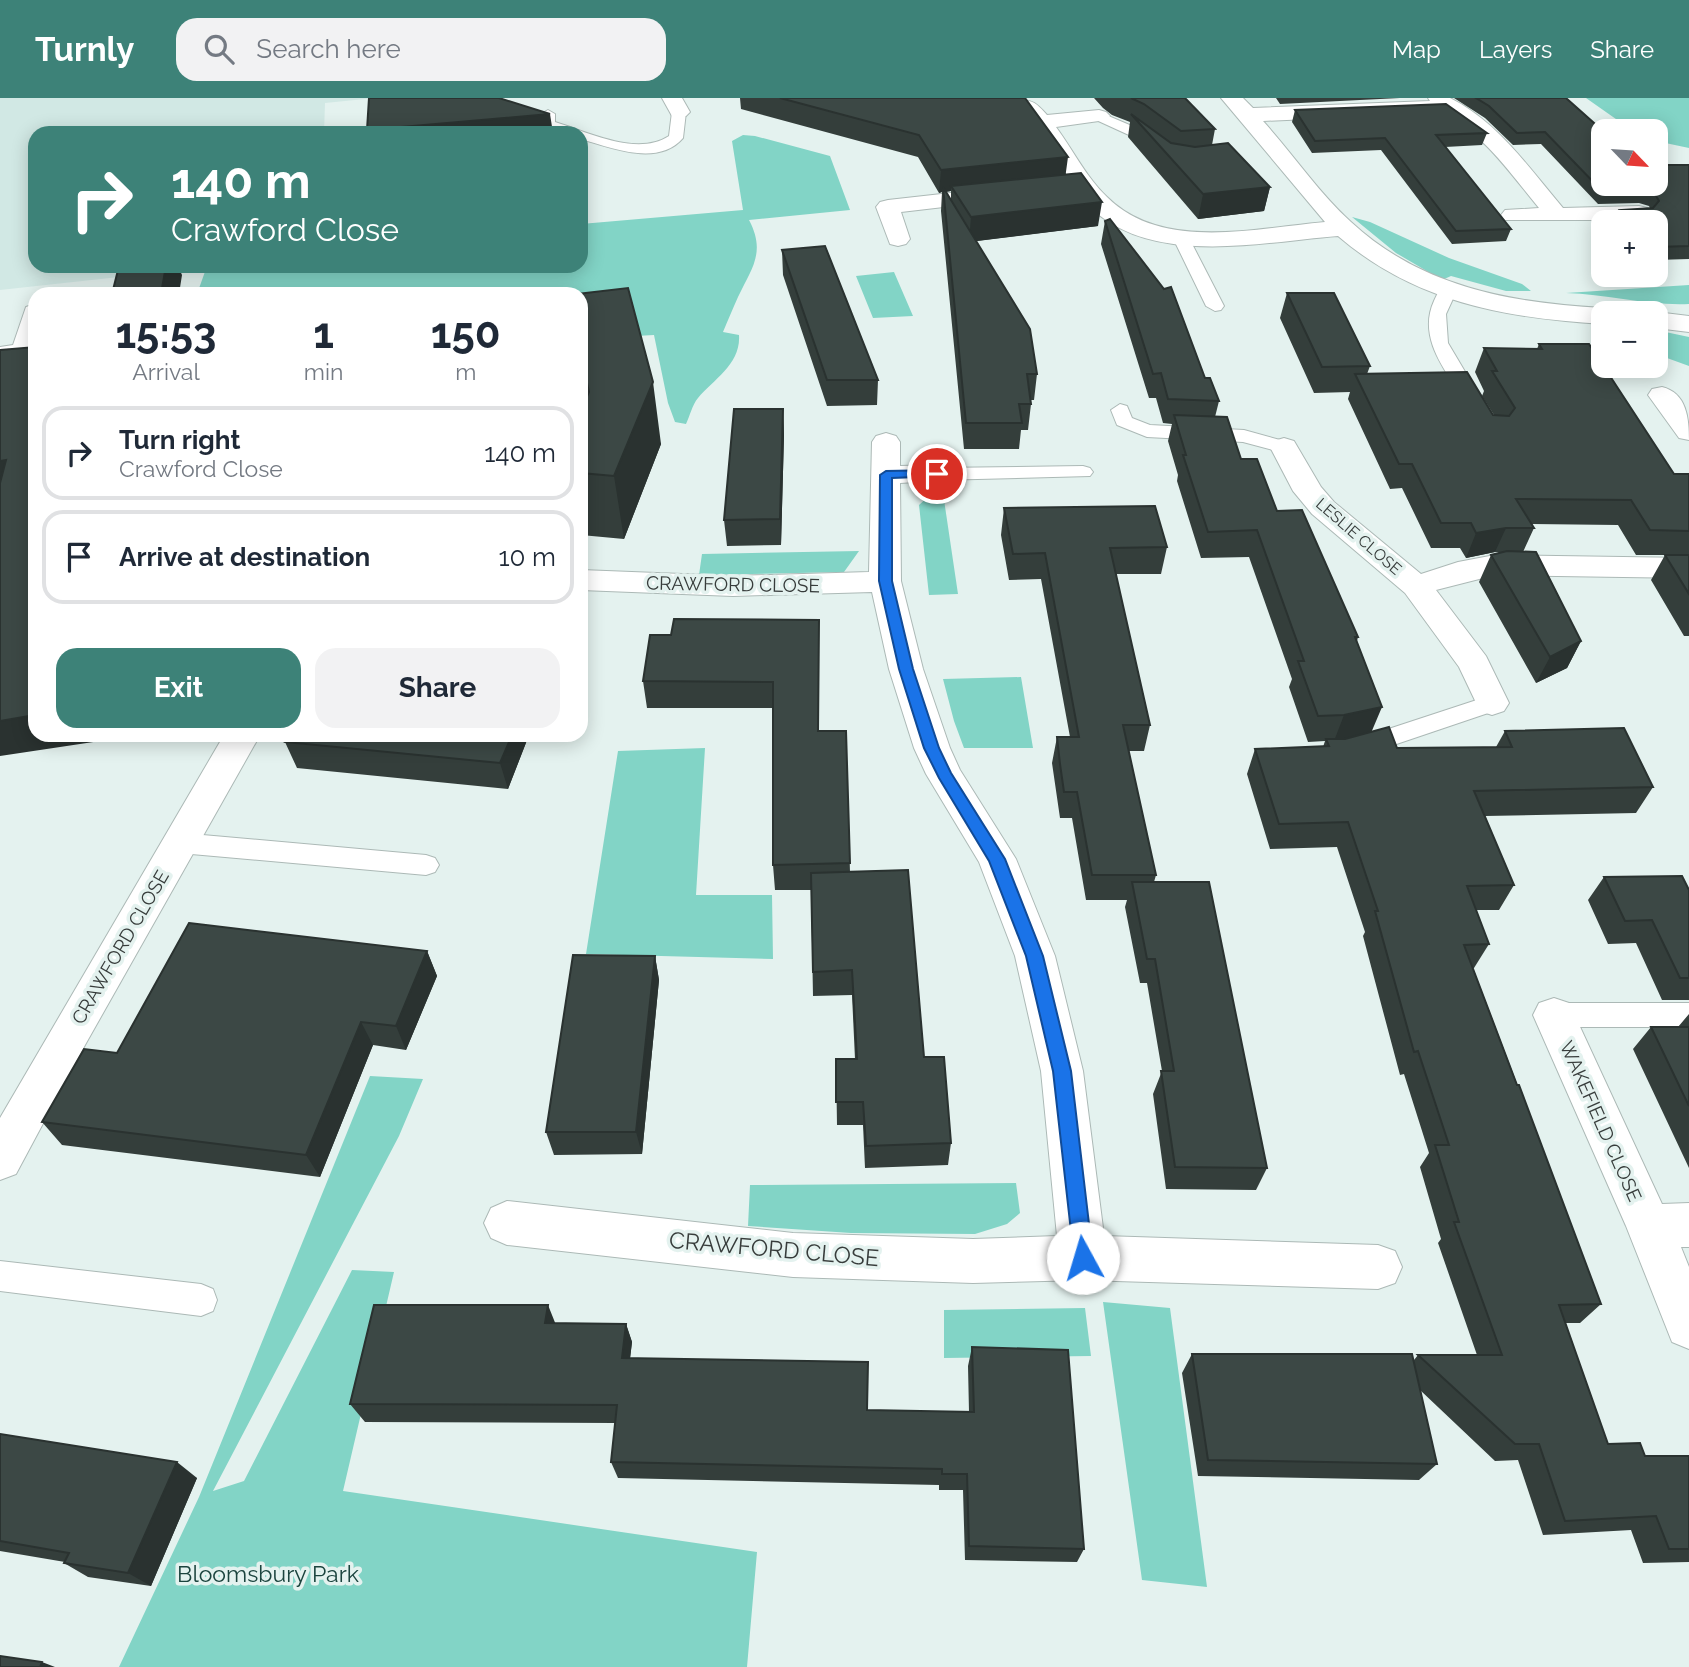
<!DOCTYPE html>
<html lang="en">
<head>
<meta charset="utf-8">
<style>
	body { margin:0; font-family:Raleway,sans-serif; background:#f2f2f3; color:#1f2937; height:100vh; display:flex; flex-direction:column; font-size:26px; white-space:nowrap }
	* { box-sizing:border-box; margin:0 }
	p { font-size:23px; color:#747a83 }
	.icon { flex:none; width:38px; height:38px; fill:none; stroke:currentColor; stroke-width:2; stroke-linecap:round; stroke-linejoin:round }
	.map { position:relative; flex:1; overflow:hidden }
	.drawer { position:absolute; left:28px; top:189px; width:560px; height:455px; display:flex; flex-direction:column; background:#fff; border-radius:21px; box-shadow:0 4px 18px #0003 }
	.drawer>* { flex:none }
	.banner { position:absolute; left:28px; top:28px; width:560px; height:147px; border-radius:21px; box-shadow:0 4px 18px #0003; background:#3d8278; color:#fff; overflow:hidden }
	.needle { width:46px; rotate:115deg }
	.buttons { position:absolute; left:1591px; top:21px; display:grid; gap:14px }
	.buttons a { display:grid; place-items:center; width:77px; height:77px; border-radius:14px; background:#fff; box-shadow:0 4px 18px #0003; font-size:35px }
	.pin { position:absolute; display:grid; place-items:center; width:60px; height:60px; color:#fff; margin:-30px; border:4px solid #fff; border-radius:50%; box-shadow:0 2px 7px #0007 }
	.me { position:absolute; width:77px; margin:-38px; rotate:354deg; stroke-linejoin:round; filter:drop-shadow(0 0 5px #0008) }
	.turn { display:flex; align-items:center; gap:24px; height:147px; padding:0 28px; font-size:32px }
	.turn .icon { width:91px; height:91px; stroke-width:2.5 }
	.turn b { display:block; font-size:49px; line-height:60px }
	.eta { display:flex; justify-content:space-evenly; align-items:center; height:119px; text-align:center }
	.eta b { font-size:42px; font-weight:700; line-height:49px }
	.action { display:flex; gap:14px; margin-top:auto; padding:14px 28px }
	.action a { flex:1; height:80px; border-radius:21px; background:#3d8278; color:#fff; font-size:28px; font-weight:700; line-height:80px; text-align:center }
	.action a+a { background:#f2f2f3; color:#1f2937 }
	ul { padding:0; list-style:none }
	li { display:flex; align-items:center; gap:21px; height:94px; margin:0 14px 10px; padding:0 14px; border:4px solid #e0e1e3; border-radius:21px }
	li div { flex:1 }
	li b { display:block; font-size:26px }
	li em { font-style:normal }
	header { display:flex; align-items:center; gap:42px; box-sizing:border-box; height:98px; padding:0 35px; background:#3d8278; color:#fff }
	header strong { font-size:33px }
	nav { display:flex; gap:38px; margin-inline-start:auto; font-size:24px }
	.search { width:490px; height:63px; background:#f2f2f3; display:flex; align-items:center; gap:18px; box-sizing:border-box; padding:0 24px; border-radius:21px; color:#747a83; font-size:26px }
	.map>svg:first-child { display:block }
	.built { fill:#d1e8e4 }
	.green { fill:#82d4c6 }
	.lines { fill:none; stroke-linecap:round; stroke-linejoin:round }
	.lane-casing { stroke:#acb9b6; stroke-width:2 }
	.street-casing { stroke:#acb9b6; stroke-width:2 }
	.lane { fill:#fff; fill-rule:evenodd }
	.street { fill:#fff; fill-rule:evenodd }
	.wall { fill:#343e3b; fill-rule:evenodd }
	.shaded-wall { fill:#2a3230 }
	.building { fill:#3c4845; stroke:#2a3230; stroke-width:2 }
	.route { fill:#1a73e8; stroke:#114b97; stroke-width:2 }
	.labels { text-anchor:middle; stroke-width:7; stroke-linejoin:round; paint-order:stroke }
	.far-street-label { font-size:16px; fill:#373c3b; stroke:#e4f2ef }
	.street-label { font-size:19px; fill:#373c3b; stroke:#e4f2ef }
	.near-street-label { font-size:23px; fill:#373c3b; stroke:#e4f2ef }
	.near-park-label { font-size:23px; fill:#1b443e; stroke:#e4f2ef }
</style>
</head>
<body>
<header>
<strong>Turnly</strong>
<div class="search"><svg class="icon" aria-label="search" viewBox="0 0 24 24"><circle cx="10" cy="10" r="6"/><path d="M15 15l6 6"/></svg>Search here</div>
<nav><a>Map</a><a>Layers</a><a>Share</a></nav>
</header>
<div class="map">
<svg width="1689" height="1569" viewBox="0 0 1689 1569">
	<rect width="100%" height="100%" fill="#e4f2ef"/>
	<!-- built -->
	<path class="built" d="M0,0H375L325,5L324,35H35V168H192L174,173L0,192Z"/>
	<!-- green -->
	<path class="green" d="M1586,0H1689V50L1656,43V33H1633Z
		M743,37L755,38L830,58L850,112L749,122C766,154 752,170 738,199C733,210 728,222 723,234L739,237C741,266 714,281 698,300C692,307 690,318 686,326L675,324L668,305L654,237L636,238L581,196H197L207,168H581V126L743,112L732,43Z
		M1352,119L1370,124L1449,160L1522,186L1531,193H1506L1451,178L1442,182L1396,155Z
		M894,174L913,218L873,220L856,178Z
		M1689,187V206C1649,208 1607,196 1566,195Z
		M1656,232L1689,239V268L1656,256Z
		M932,395H943L958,496L929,497L919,407Z
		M859,453L844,474L699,477L702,456Z
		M1021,579L1033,650H964L954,623L943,581Z
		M705,650L696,797H772L773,861L586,856L618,653Z
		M370,978L423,981L399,1038L213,1393L244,1383L352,1172L394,1174L343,1393L757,1454L747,1569H119L199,1399Z
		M1016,1085L1020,1115L1007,1126L975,1136L851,1135L748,1128L750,1087Z
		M1103,1204L1170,1210L1207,1489L1142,1482Z
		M1085,1210L1091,1258L944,1260V1212Z"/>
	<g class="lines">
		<defs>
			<path id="lane" d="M679,10L686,14L683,40C658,69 612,50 581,41V35H562L541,26V16L548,12L555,16V24C588,34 637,59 669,38L672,14Z
				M1099,14L1139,31L1164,53L1157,57L1129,37L1094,21L1092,18L1094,15Z
				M1181,135L1189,140L1224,208L1221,212L1215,213L1206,208L1173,140Z
				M1448,187L1457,192L1446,216L1448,245L1483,304L1474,310L1465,304C1446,273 1417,240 1434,203C1438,195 1439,189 1448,187Z
				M1120,306L1127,308L1132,320L1150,327L1244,332L1291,345L1294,349L1284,355L1243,344L1147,339L1117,327L1111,312Z
				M1083,368L1090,370L1093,374L1090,378L937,382L930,380L927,376L930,372L937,370Z
				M1492,597L1500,599L1504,605L1500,611L1361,658L1352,655L1349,649L1352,643Z
				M180,735L426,757L435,760L439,767L435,774L426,777L180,755L171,752L167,745L171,738Z
				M1554,905H1689V929H1554L1544,925L1540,917L1544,909Z
				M0,1163L201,1186L213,1191L217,1202L213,1213L201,1218L0,1193Z"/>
			<path id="street" d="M662,0H682L690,14L686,18H672Z
				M1221,0H1243L1253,10L1430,3L1428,0C1433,0 1445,0 1450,0C1498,24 1529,70 1563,110L1639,108L1647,110L1651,115L1647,120L1639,122H1505L1501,117L1505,112L1539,110C1510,75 1484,36 1443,15L1263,23C1293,56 1318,94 1351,124C1421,189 1511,205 1603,210L1614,215H1603V226C1504,220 1415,204 1338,138C1262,144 1153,169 1091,110C1071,91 1058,64 1043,41C1035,29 1024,20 1016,8L1019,4C1032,0 1038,7 1047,17L1099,12L1106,14L1110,18L1106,22L1056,29C1073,52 1086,79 1107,99C1162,154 1256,130 1325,124Z
				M1004,89L1012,91L1015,96L1012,101L901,114L910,141L906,146L898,148L890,146L876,109L880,104L888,102Z
				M35,206V257L24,262L0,265V249L13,247L26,209Z
				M1656,214L1689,218V234L1656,230V215H1652Z
				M1662,289C1687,295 1689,321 1689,342L1679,340L1648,297L1652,291Z
				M886,335L896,338L900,344V368L937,367L947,370L952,376L947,382L900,385L901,483L923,571L950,650L960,672L1016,761L1055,858L1083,973L1104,1138L1378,1147L1395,1153L1402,1169L1395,1185L1378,1191L1083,1182L973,1185L793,1179L507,1147L491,1140L484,1125L491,1110L507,1103L793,1135L973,1141L1057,1138L1041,973L1015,858L979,764L926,676L914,650L889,571L872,494L733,498L581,492V472L733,478L869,474L872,344L876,338Z
				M1284,340L1294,343L1321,389L1334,404L1421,476L1458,464L1495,457L1689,460V480L1495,477L1436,492L1486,558L1509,605L1504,613L1492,617L1480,613L1459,569L1405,495L1312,416L1293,393L1270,349L1274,343Z
				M224,637H260L85,947L16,1076L0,1082V1020Z
				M1554,900L1569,905L1662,1106L1689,1105V1149H1681L1689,1169V1251L1672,1244L1626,1128L1533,917L1539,905Z"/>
		</defs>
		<!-- lane casing -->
		<use href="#lane" class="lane-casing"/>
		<!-- street casing -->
		<use href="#street" class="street-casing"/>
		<!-- lane -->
		<use href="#lane" class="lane"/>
		<!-- street -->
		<use href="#street" class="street"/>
	</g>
	<!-- wall -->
	<path class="wall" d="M740,0H1025L1066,76L1098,128L976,143L1037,276L1034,302H1030L1031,306L1028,332H1021L1019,351H964L941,113L942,94L939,95L918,59L741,11ZM951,93V102L946,94Z
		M1094,0H1185L1215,31L1212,47L1270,89L1264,113L1198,121L1128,39L1130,24L1112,17L1103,10Z
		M1276,0H1400L1280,6Z
		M1454,0H1566L1603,86L1689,67V161L1656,162V124H1615L1620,112L1650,110L1649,108L1639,105L1598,106L1541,46L1513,47L1485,20Z
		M1295,12L1487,35L1482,47L1445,49L1511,131L1506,143L1452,146L1381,52L1312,55L1292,24Z
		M1105,123L1219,303L1215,319L1241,361L1277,413L1358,539L1357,543L1371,634L1397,650L1496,649L1505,633L1653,689L1636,715L1485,718L1514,787L1499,812H1476L1489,846L1474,870H1473L1601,1206L1580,1225H1565L1608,1346L1645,1358H1689V1464L1643,1465L1631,1432L1543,1437L1518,1362L1495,1363L1420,1292L1437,1366L1419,1382L1198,1378L1182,1275L1192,1256L1414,1262L1418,1257H1477L1438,1145L1441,1141L1420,1069L1429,1055L1404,976L1400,977L1363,838L1365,834L1337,749L1270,751L1247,676L1255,651L1323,649L1325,643L1308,644L1289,589L1292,581L1249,459L1201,460L1177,383L1178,377L1168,343L1172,326L1163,325L1156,300H1149L1101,146Z
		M782,152L878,282L877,307L827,308L783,177Z
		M1287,195L1370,268L1367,276L1493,317H1494L1482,298L1484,293L1475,274L1484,250L1537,251L1539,246L1674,376H1689V538H1684L1651,482L1665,457H1636L1618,427L1532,426L1534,430L1523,454L1581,543L1567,570L1536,585L1479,484L1491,457L1503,454H1495L1466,460L1460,450H1431L1402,390L1390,391L1348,301L1350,294L1314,295L1280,220Z
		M581,196L661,346L624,441L581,437V312L587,300L581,273Z
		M783,311L784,337L781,447L727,448L724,422Z
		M1004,410L1167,449L1161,476H1116L1150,627L1144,653H1129L1156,777L1154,784L1267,1070L1256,1092L1166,1091L1153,996L1162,973L1147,885H1140L1125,809L1127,802H1086L1072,720H1060L1052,665L1057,639H1070L1041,481L1009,482L1001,437Z
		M819,522V633H846L850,774L924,959L951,1045L948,1067L865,1070L863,1027H837L836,961H855L852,897L813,898L811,792H775L773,767V610H647L643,583L671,537Z
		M529,637L508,691L297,670L285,644Z
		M1604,779L1689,792V902H1662L1636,845L1608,846L1588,802Z
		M427,853L437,878L406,952L373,947L320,1079L62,1047L42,1024L117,955Z
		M655,858L659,882L642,1056L554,1057L546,1034Z
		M1689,916V1070L1633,951L1651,929H1678Z
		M555,1225L626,1226L632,1244L630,1260L867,1312L969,1314L968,1268L972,1249L1084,1451L1077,1464L965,1462L963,1392H939V1387L618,1380L611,1364L615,1325L365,1324L350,1306Z
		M0,1336L197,1380L151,1488L88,1479L64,1465L65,1464L0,1453Z"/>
	<!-- shaded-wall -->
	<path class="shaded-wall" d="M550,16L553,35H368L367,32Z
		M1068,59L1065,81L951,88V93L943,94V89L942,94L939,95L941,72Z
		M1270,89L1264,113L1198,121L1203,96Z
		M1102,104L1098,128L969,144L971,119Z
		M166,168H178L182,177L179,196H161Z
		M653,284L661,346L624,441L614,378Z
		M783,311L784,337L781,447L780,421Z
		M6,362L0,398V363Z
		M1506,430L1495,454L1466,460L1476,435Z
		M1581,543L1567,570L1536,585L1550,559Z
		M1382,609L1371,635L1334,643L1344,617Z
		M35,617V637H140L0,658V623Z
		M512,637H529L508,691L500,665Z
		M427,853L437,878L406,952L396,928Z
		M655,858L659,882L642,1056L636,1034Z
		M361,924L373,947L320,1079L306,1057Z
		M548,1207L556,1227L545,1225Z
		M626,1226L632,1244L628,1278L622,1260Z
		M177,1364L197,1380L151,1488L128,1475Z
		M42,1564L55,1569H40Z"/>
	<!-- building -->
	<path class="building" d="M369,0H499L550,16L367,32Z
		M780,0H1025L1068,59L941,72L919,37Z
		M1131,0H1185L1215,31L1181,33L1144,6Z
		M1476,0H1566L1603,33V86H1656V67H1689V148L1656,149V124H1632L1620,112L1653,110L1659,103L1655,96L1644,93L1603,94L1545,34L1517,35L1489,8Z
		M1446,6L1487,35L1436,37L1511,131L1456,133L1385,40L1315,43L1295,12Z
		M1131,16L1171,45L1195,49L1228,45L1270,89L1203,96Z
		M1081,75L1102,104L971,119L951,88Z
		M943,89L1030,231L1037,276H1027L1031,306H1019L1022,325H966Z
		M1110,121L1164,191L1171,189L1205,280H1210L1219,303L1168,301L1161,275L1153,276L1105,123Z
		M825,148L878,282H827L782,152Z
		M119,168H166L161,196H112Z
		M628,190L653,284L614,378L581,375V312L589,294L581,258V196H577Z
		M1287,195H1334L1370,268L1322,269Z
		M1539,246H1589L1674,376H1689V433L1650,432L1631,402L1516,401L1534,430H1506L1476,435L1471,425H1441L1412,366H1399L1355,276L1467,274L1493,317L1509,318L1515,310L1492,273H1497L1484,250L1542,251Z
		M35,249V617L0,623V385L6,362L0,363V252Z
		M734,311H783L780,421L724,422Z
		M1174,317L1227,319L1241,361H1257L1277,413L1302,412L1358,539H1355L1382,609L1344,617L1318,618L1298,563H1304L1257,432L1208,434L1183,357H1186Z
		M1155,408L1167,449L1110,450L1150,627H1123L1156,777H1092L1077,694H1064L1060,666L1057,639H1079L1045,455L1013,456L1004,410Z
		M1507,453L1536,454L1581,543L1550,559L1491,457Z
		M1665,457H1689V496Z
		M674,521L819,522L818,633H846L850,765L773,767V584L643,583L650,537H671Z
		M1389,629L1397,650L1512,649L1505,633L1624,630L1653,689L1474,693L1514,787L1467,788L1489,846L1464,847L1517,987H1519L1601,1206L1559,1207L1608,1346L1640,1345L1645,1358H1689V1451H1669L1656,1418L1565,1423L1539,1346H1515L1418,1257H1502L1454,1124H1459L1435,1047H1449L1418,953L1414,954L1375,813H1378L1348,724L1279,726L1255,651L1329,648L1326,641H1345Z
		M289,637H512L500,665L285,644Z
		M908,772L924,959H944L951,1045L866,1048L863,1004H836V961H857L852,872L813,874L811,775Z
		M1682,778L1689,792V880H1680L1652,822L1625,823L1604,779Z
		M1132,784H1209L1267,1070L1175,1069L1161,973H1174L1155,861H1147Z
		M189,825L427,853L396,928L361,924L306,1057L42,1024L84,951L117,955Z
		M573,857L655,858L636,1034H546Z
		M1651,929H1689V1008Z
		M374,1207H548L545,1225L626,1226L622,1260L868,1264L867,1312L974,1314L972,1249L1068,1252L1084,1451L969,1448L967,1376H942V1371L611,1364L617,1307L350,1306Z
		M1192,1256H1412L1437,1366L1208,1362Z
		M0,1336L177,1364L128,1475L64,1465L69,1455L0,1443Z
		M0,1558L42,1564L40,1569H0Z"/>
	<!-- route -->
	<path class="route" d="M937,372L941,373V378L892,380V483L913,571L939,650L951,675L1005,761L1043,858L1071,973L1093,1160L1090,1167L1083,1169L1076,1167L1074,1160L1053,973L1026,858L989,763L939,680L924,650L899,571L879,483L880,377L886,373Z"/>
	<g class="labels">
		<!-- far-street labels -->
		<g class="far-street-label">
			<text transform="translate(1359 438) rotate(41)" y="6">LESLIE CLOSE</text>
		</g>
		<!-- street labels -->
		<g class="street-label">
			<text transform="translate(733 486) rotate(1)" y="7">CRAWFORD CLOSE</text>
			<text transform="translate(120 849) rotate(-60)" y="7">CRAWFORD CLOSE</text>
			<text transform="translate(1601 1023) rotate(66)" y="7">WAKEFIELD CLOSE</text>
		</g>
		<!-- near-street labels -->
		<g class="near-street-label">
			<text transform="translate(774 1151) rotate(5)" y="8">CRAWFORD CLOSE</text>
		</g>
		<!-- near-park labels -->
		<g class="near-park-label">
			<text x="268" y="1484">Bloomsbury Park</text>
		</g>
	</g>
</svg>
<div class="buttons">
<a><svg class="needle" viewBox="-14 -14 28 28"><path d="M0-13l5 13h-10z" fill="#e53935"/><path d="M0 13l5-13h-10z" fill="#747a83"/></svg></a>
<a>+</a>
<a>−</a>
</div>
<div class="pin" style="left:937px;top:376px;background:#d93025"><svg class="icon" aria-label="arrive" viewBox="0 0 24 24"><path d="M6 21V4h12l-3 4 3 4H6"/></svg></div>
<svg class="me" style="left:1083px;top:1160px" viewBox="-20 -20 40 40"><circle r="19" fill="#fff"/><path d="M0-13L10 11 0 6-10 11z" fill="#1a73e8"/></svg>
<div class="banner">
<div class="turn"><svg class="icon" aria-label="right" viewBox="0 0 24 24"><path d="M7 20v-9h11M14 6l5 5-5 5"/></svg><div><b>140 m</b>Crawford Close</div></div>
</div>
<section class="drawer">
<div class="eta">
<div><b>15:53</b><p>Arrival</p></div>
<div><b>1</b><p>min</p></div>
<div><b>150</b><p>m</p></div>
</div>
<ul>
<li><svg class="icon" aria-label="right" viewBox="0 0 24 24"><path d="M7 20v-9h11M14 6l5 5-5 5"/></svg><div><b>Turn right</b><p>Crawford Close</p></div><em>140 m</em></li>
<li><svg class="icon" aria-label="arrive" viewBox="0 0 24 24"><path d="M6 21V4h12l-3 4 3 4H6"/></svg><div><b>Arrive at destination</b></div><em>10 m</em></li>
</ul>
<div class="action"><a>Exit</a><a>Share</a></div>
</section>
</div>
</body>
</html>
